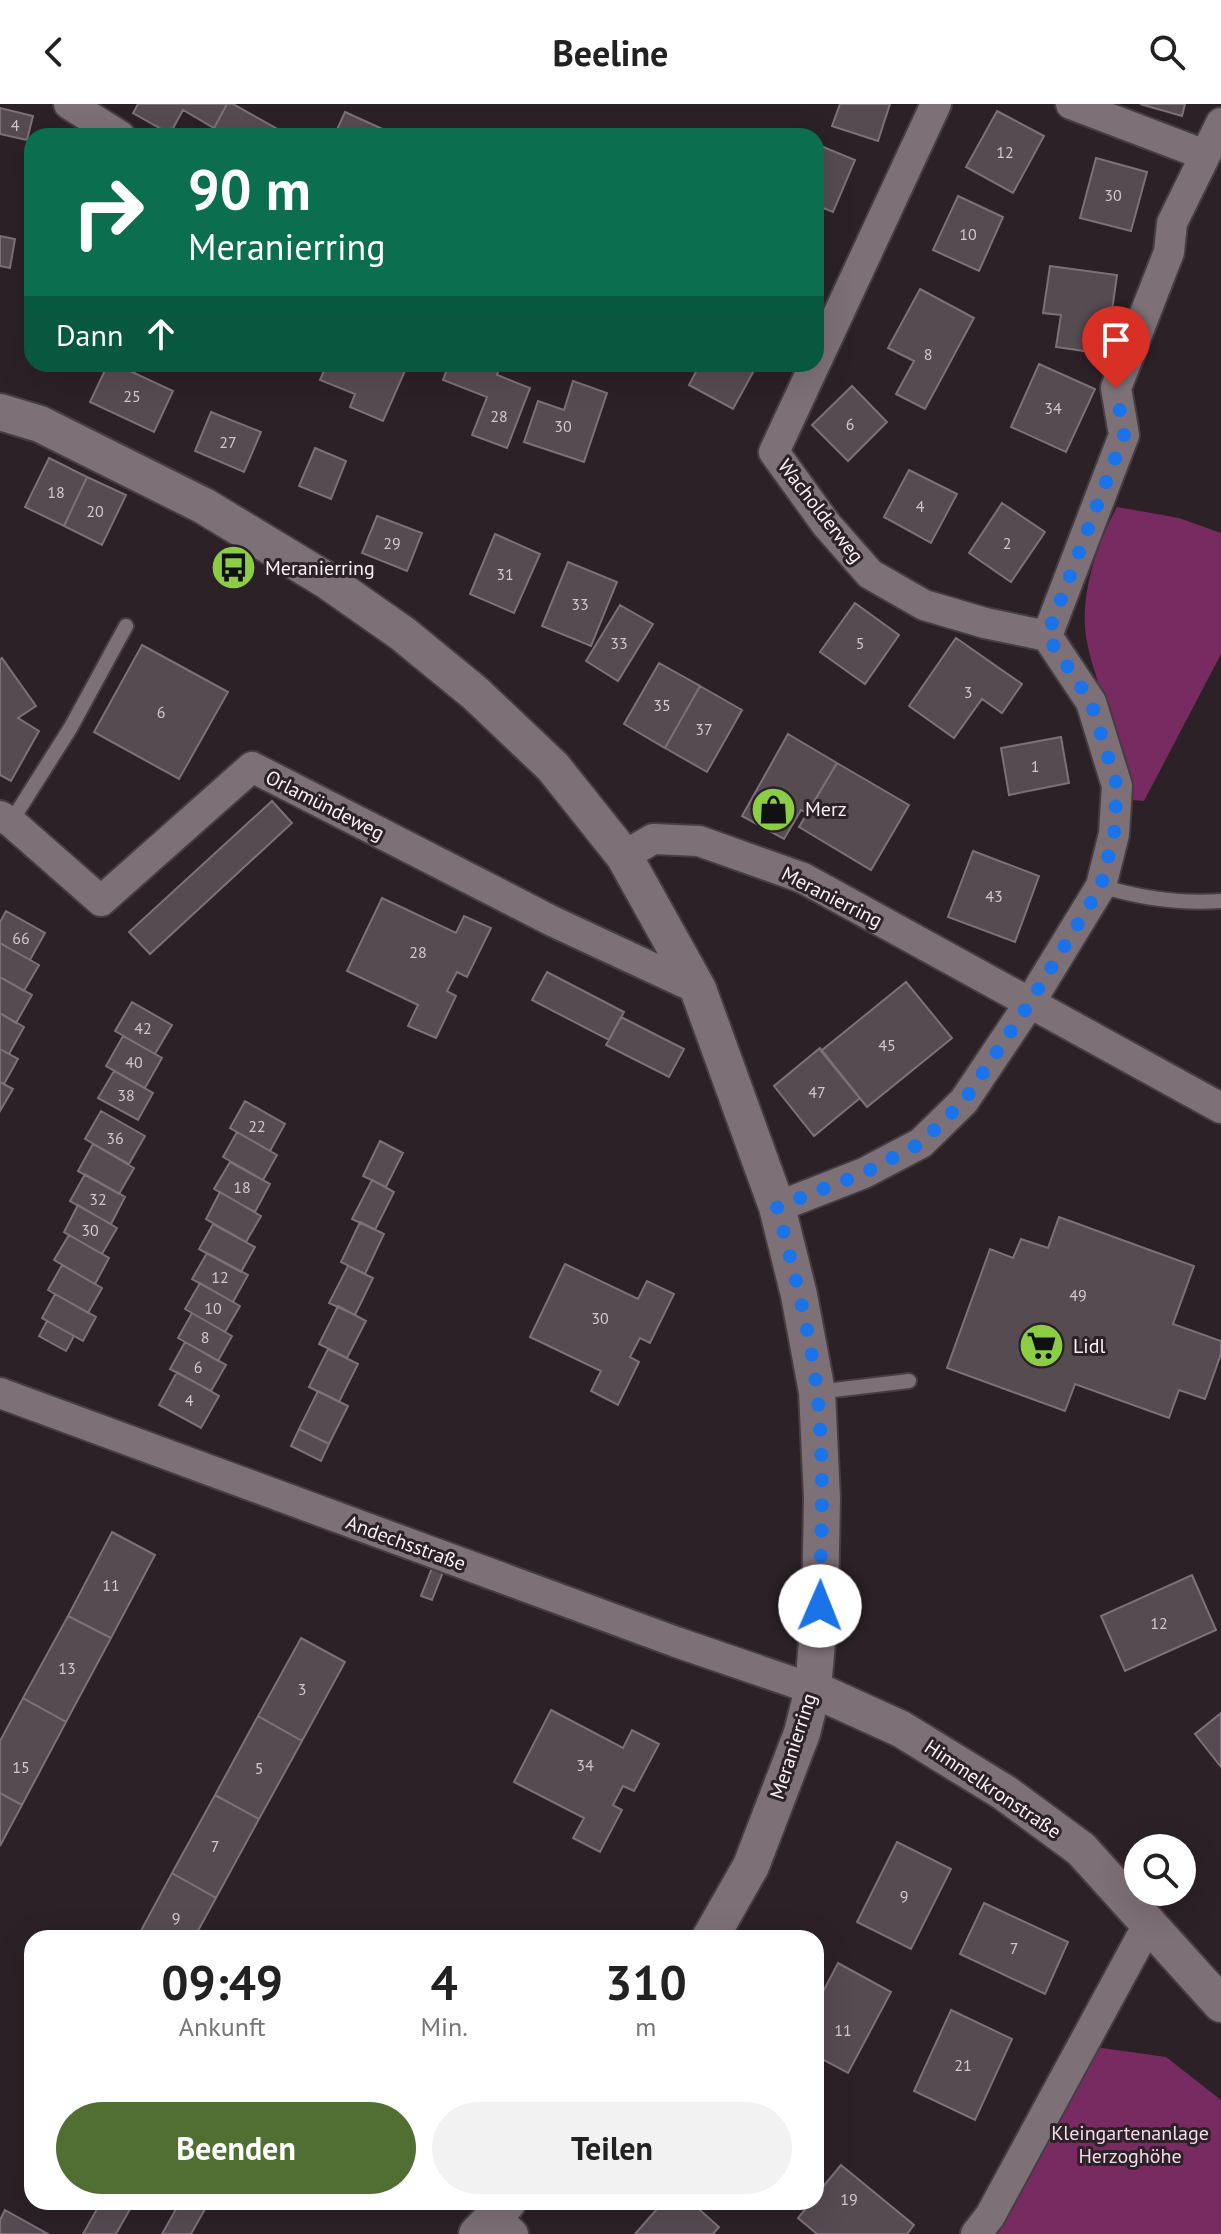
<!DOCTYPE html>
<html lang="de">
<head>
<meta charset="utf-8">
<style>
	body { margin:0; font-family:"PT Sans",sans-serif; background:#f2f2f2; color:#222; height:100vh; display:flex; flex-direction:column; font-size:30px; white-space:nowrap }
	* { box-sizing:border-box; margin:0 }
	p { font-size:26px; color:#767676 }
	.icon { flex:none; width:44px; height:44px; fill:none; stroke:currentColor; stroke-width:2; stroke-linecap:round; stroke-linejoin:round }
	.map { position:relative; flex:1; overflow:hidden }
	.drawer { position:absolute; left:24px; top:1826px; width:800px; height:280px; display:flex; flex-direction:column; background:#fff; border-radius:24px; box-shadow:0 8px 32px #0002 }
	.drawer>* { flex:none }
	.top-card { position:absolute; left:24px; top:24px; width:800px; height:244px; border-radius:24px; box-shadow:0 8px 32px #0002; background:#0b6e4f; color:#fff; overflow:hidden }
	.tools { position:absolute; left:1124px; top:1730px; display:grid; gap:16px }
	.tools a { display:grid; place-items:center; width:72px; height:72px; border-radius:50%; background:#fff; box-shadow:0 8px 32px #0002; font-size:40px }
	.pin { position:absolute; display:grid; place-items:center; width:68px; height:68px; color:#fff; margin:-82px -34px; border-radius:50% 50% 50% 0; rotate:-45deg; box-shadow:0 0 8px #0007 }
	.pin .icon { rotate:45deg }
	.me { position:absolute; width:88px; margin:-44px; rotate:1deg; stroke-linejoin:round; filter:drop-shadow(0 0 6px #0008) }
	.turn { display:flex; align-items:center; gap:28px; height:168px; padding:0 32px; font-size:36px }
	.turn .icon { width:104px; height:104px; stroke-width:2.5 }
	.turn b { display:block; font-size:56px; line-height:68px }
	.then { display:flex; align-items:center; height:76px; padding:0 32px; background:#0003; gap:16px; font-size:30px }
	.eta { display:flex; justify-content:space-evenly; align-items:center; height:136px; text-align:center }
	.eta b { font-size:48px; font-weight:800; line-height:56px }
	.action { display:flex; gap:16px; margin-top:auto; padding:16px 32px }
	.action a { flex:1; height:92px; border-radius:48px; background:#516f32; color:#fff; font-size:32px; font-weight:800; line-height:92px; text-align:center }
	.action a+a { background:#f2f2f2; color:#222 }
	header { display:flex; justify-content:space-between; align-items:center; height:104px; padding:0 32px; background:#fff; font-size:36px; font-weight:800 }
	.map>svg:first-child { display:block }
	.green { fill:#782b60 }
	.building { fill:#574b52; stroke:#7e7078; stroke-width:2 }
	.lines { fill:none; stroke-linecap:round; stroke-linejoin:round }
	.service-casing { stroke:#463d43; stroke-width:18 }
	.minor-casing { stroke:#463d43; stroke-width:34 }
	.tertiary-casing { stroke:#463d43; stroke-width:40 }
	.service { stroke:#7d7077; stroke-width:14 }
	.minor { stroke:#7d7077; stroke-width:30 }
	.tertiary { stroke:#7d7077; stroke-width:36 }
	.route { stroke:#1a73e8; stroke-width:14; stroke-dasharray:0 25.2 }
	.labels { text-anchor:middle; stroke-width:6; stroke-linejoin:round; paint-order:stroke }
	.number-label { font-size:16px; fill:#d0c8cd }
	.street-label { font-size:20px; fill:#f9f2f6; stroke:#2b2127 }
	.poi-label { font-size:20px; fill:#f9f2f6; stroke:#2b2127; text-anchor:start }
	.park-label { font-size:20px; fill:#f3dbe9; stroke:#2b2127 }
</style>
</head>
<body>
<header><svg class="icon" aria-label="back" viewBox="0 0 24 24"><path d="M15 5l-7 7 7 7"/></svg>Beeline<svg class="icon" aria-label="search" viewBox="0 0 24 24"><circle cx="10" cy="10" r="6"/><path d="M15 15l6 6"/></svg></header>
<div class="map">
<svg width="1221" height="2130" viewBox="0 0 1221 2130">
	<rect width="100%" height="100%" fill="#2b2127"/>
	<!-- green -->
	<path class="green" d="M1117,403L1179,414L1221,429V550L1144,697L1132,696C1127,675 1123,652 1117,631C1107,600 1093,570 1087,538C1078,495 1097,439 1117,403Z
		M1081,1941L1166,1953L1221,1996V2130H976Z"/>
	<!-- building -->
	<path class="building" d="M138,0H227L214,24L183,6L170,30L133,9Z
		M227,0H233L290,32H229L214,24Z
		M840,0H890L878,37L832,22Z
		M1140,0H1185L1182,12Z
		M0,4L33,12L27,36L0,30Z
		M997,7L1044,32L1013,89L966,63Z
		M345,8L398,32H334Z
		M816,40L855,56L833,108L821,103L816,117Z
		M1096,54L1147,68L1131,127L1080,114Z
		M958,92L1003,113L979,167L933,146Z
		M0,132L15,135L10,164L0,162Z
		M1050,162L1117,171L1109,228L1095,226L1091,248L1056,243L1061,211L1043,209Z
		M920,185L974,214L925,305L896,290L914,257L888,244Z
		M108,260H115L173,287L154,328L90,298Z
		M327,260H408L383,317L350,303L355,290L320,276Z
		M449,260H501L497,271L530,284L507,344L472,331L487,293L443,276Z
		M700,260H756L757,261L733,305L689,281Z
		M1039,260L1095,285L1066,348L1011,323Z
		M573,277L607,289L584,358L524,338L538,297L564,306Z
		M852,282L887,318L848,357L812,321Z
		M211,308L261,328L244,368L195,347Z
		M315,344L346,357L331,395L299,382Z
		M49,354L87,373L64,422L25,403Z
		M909,366L957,390L931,439L884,413Z
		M87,373L126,391L102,441L64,422Z
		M1002,399L1045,428L1011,478L969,449Z
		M377,412L422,429L407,467L362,449Z
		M495,430L540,450L514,509L470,490Z
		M568,458L617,478L591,542L542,522Z
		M855,499L899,531L865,580L820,548Z
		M620,501L653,520L618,577L586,557Z
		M956,534L1022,580L1002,609L982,595L954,634L909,602Z
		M142,541L228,588L179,675L94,628Z
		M2,554L36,602L18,614L39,627L11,677L0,671V556Z
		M659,559L700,582L665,644L624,620Z
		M700,582L742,606L707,668L665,644Z
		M788,630L837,659L807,709L801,706L784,735L742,712Z
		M1061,633L1069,679L1009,691L1001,644Z
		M837,659L909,701L871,766L799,723Z
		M272,697L292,719L150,850L129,828Z
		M973,747L1039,772L1015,838L948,813Z
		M382,794L456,829L464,812L491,824L467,873L457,868L447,887L456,892L436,934L408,922L418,901L347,867Z
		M6,807L45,829L30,856L0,839V818Z
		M0,839L39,861L24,887L0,873Z
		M547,868L624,908L609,936L532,896Z
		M0,873L32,891L16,919L0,909Z
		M906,878L952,934L867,1003L821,947Z
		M132,898L172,921L155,950L115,927Z
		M0,909L24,923L9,950L0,945Z
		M621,913L684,945L669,973L606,941Z
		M123,932L162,954L145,984L106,962Z
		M820,944L860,994L814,1032L774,982Z
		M0,945L18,955L4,980L0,978Z
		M114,967L153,989L138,1016L98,994Z
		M0,978L13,985L0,1007Z
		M245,997L285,1020L270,1047L230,1024Z
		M101,1007L145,1032L129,1060L85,1035Z
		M237,1028L277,1051L263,1076L223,1053Z
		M380,1037L403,1049L386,1083L363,1072Z
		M93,1040L134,1064L119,1090L78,1067Z
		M230,1058L270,1080L255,1108L214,1085Z
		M85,1070L125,1093L111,1120L70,1097Z
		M372,1076L394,1088L375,1126L352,1115Z
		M220,1088L261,1112L246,1138L206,1115Z
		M78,1101L117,1124L102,1150L64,1128Z
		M1059,1113L1194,1162L1173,1220L1221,1237V1250L1205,1295L1179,1286L1169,1314L1075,1280L1065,1307L947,1264L990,1145L1013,1154L1021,1135L1048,1144Z
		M360,1118L384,1130L365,1170L341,1158Z
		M213,1120L255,1143L241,1168L199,1145Z
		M69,1131L109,1154L95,1180L54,1156Z
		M207,1149L248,1171L233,1198L192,1175Z
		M565,1160L638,1195L647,1177L674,1190L650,1239L640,1234L630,1253L639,1258L618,1301L591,1287L601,1267L530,1233Z
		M62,1161L102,1184L88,1209L48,1186Z
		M348,1162L373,1174L355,1211L329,1199Z
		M200,1179L240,1202L225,1228L185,1205Z
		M55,1190L96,1213L83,1237L42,1214Z
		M338,1202L366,1217L347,1254L319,1240Z
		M192,1209L232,1232L218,1257L178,1234Z
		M47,1217L74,1232L66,1247L39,1232Z
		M185,1238L226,1261L211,1287L170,1265Z
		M328,1245L358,1260L339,1298L309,1283Z
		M177,1268L219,1292L201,1324L159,1301Z
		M318,1287L348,1302L329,1340L299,1325Z
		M299,1325L329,1340L321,1357L291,1342Z
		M112,1428L155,1451L111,1534L68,1512Z
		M432,1464L443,1468L432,1496L421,1492Z
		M1192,1471L1216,1526L1125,1567L1101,1512Z
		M68,1512L111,1534L66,1618L23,1594Z
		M301,1534L345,1558L302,1637L258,1612Z
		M23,1594L66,1618L22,1701L0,1689V1637Z
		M551,1606L623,1644L632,1626L659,1640L634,1687L623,1682L613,1701L622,1706L600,1748L573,1734L584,1714L514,1678Z
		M1221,1609V1663L1195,1630Z
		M258,1612L302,1637L259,1715L215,1691Z
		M0,1689L22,1701L0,1742Z
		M215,1691L259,1715L216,1794L172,1769Z
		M897,1738L951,1765L911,1845L857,1818Z
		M172,1769L216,1794L194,1834H137Z
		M984,1799L1068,1838L1045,1890L960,1850Z
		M838,1859L891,1888L848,1969L816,1952V1901Z
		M951,1906L1012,1935L975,2016L914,1987Z
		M841,2061L914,2121L907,2130H817L798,2114L811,2098H816V2091Z
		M101,2098H134L116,2130H83Z
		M180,2098H209L191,2130H162Z
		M663,2098H691L719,2123L713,2130H635Z
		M5,2106L48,2130H0V2116Z"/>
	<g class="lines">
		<defs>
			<path id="service" d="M11,718L71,623L126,522
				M1101,782C1140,794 1179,800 1221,797
				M817,1288L909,1277"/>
			<path id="minor" d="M69,0L120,32
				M1071,0L1205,51
				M816,258L936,0
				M815,260L774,348L826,420L870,470L924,501L985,519L1047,532L1124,331L1116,284L1169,148L1172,119L1221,19
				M0,712L11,718L101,797L252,663L552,817L698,885
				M624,752L653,735L699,737L803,774L1221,1004
				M777,1103L864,1069L921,1039L964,997L1029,900L1101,782L1114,730L1117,682L1091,598L1047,532
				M0,1289L676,1538L813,1585
				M496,2112L513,2130
				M976,2130L990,2112L1149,1819"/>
			<path id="tertiary" d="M0,308L40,320L204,402L326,476L403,530L475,589L553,663L624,752L698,885L777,1103L799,1191L817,1288L822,1394L820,1502L813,1585L802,1629L751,1762L710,1834
				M813,1585L901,1625L1005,1689L1081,1745L1221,1900
				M477,2130L508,2098"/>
		</defs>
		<!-- service casing -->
		<use href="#service" class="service-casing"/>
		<!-- minor casing -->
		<use href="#minor" class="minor-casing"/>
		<!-- tertiary casing -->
		<use href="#tertiary" class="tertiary-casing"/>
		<!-- service -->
		<use href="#service" class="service"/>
		<!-- minor -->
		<use href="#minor" class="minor"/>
		<!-- tertiary -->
		<use href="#tertiary" class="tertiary"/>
	</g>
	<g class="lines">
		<!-- route -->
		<path class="route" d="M820,1502C821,1431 825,1359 817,1288C810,1226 793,1164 777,1103L864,1069L921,1039L964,997L1029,900L1101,782L1114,730L1117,682L1091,598L1047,532L1124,331L1116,284"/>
	</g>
	<!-- icons -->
	<defs>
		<symbol id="bus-disc" viewBox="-11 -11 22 22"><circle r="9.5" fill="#8bce46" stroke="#2b2127"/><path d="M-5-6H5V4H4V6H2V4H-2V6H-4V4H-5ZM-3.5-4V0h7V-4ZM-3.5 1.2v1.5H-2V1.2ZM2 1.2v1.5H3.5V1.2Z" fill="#111"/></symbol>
		<symbol id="shop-disc" viewBox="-11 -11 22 22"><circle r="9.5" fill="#8bce46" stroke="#2b2127"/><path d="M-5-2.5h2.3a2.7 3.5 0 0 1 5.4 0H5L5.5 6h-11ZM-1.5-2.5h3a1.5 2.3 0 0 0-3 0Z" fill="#111"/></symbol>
		<symbol id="supermarket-disc" viewBox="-11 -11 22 22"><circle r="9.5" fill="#8bce46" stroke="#2b2127"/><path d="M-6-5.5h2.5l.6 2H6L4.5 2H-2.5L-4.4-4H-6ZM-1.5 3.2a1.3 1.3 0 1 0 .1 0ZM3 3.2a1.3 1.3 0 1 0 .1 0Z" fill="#111"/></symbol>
	</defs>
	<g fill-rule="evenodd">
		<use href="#bus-disc" x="208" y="438" width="51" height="51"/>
		<use href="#shop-disc" x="748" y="680" width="51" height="51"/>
		<use href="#supermarket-disc" x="1016" y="1216" width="51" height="51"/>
	</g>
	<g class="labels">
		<!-- number labels -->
		<g class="number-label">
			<text x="15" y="27">4</text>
			<text x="1005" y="54">12</text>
			<text x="1113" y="97">30</text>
			<text x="968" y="136">10</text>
			<text x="928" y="256">8</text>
			<text x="132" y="298">25</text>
			<text x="1053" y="310">34</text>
			<text x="499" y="318">28</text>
			<text x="850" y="326">6</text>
			<text x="563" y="328">30</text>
			<text x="228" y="344">27</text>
			<text x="56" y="394">18</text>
			<text x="920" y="408">4</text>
			<text x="95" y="413">20</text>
			<text x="392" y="445">29</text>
			<text x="1007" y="445">2</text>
			<text x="505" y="476">31</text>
			<text x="580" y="506">33</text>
			<text x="619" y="545">33</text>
			<text x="860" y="545">5</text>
			<text x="968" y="594">3</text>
			<text x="662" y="607">35</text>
			<text x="161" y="614">6</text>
			<text x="704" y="631">37</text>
			<text x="1035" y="668">1</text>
			<text x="994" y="798">43</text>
			<text x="21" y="840">66</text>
			<text x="418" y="854">28</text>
			<text x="143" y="930">42</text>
			<text x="887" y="947">45</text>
			<text x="134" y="964">40</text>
			<text x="817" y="994">47</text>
			<text x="126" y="997">38</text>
			<text x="257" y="1028">22</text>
			<text x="115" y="1040">36</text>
			<text x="242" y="1089">18</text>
			<text x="98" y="1101">32</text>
			<text x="90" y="1132">30</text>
			<text x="220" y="1179">12</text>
			<text x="1078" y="1197">49</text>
			<text x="213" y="1210">10</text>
			<text x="600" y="1220">30</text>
			<text x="205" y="1239">8</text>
			<text x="198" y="1269">6</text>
			<text x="189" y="1302">4</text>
			<text x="111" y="1487">11</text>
			<text x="1159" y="1525">12</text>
			<text x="67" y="1570">13</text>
			<text x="302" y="1591">3</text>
			<text x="585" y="1667">34</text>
			<text x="21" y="1669">15</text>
			<text x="259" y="1670">5</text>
			<text x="215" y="1748">7</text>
			<text x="904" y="1798">9</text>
			<text x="176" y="1820">9</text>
			<text x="1014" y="1850">7</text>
			<text x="843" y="1932">11</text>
			<text x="963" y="1967">21</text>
			<text x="849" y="2101">19</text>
		</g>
		<!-- street labels -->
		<g class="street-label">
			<text transform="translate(821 407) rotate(52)" y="7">Wacholderweg</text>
			<text transform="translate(325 701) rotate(27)" y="7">Orlamündeweg</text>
			<text transform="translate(832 793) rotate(27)" y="7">Meranierring</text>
			<text transform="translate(406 1439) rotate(20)" y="7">Andechsstraße</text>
			<text transform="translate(793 1642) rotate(-72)" y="7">Meranierring</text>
			<text transform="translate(993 1685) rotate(34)" y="7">Himmelkronstraße</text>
		</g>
		<!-- poi labels -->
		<g class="poi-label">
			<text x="265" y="471">Meranierring</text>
			<text x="805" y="712">Merz</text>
			<text x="1073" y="1249">Lidl</text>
		</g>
		<!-- park labels -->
		<g class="park-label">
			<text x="1130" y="2036">Kleingartenanlage<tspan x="1130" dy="23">Herzoghöhe</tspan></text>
		</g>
	</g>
</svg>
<div class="tools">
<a><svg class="icon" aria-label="search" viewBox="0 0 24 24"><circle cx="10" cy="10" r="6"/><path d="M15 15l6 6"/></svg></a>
</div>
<div class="pin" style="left:1116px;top:284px;background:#d93025"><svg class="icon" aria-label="arrive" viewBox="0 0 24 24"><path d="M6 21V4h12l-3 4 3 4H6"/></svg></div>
<svg class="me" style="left:820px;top:1502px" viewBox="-20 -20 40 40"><circle r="19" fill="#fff"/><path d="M0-13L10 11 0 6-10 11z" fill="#1a73e8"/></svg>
<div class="top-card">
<div class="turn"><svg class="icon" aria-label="right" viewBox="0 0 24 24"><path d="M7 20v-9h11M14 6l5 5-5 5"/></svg><div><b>90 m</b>Meranierring</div></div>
<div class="then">Dann<svg class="icon" aria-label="ahead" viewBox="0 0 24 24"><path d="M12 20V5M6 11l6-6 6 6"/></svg></div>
</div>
<section class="drawer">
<div class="eta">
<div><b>09:49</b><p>Ankunft</p></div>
<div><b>4</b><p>Min.</p></div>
<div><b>310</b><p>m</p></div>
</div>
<div class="action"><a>Beenden</a><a>Teilen</a></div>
</section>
</div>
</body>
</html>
